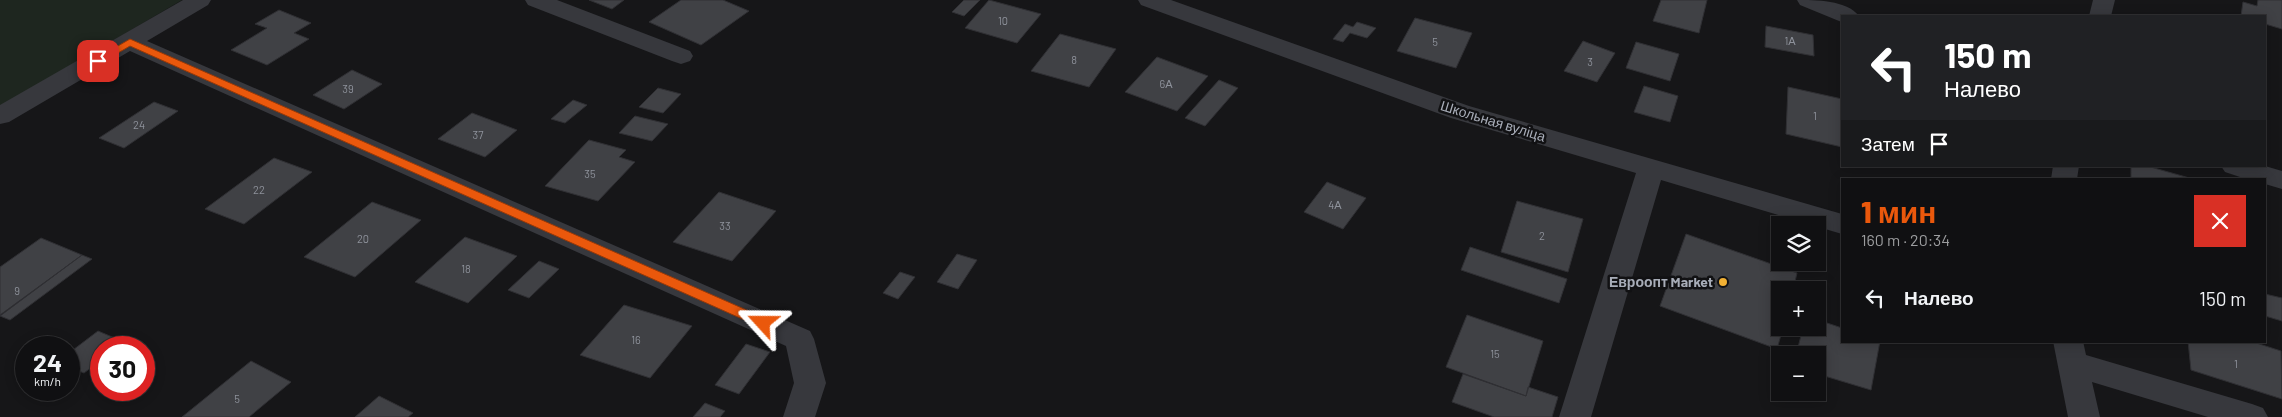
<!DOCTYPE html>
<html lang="ru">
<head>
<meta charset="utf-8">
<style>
	body { margin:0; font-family:Barlow,sans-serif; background:#19191b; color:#f1f3f6; height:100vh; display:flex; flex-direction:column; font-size:19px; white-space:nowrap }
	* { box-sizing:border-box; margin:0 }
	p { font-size:16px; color:#9c9d9f }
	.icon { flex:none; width:28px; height:28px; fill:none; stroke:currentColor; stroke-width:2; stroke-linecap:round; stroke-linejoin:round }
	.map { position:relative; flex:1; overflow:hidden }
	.drawer { position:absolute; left:1841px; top:178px; width:425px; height:165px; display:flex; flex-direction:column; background:#101012; border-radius:0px; box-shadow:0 2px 12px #0003,0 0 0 1px #303032 }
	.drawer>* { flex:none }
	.hud { position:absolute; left:1841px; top:15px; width:425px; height:152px; border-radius:0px; box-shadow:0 2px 12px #0003,0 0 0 1px #303032; background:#202124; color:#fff; overflow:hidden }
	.controls { position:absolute; left:1771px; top:216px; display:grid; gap:10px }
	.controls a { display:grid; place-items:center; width:55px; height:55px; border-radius:0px; background:#101012; box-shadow:0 2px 12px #0003,0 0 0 1px #303032; font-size:25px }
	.speed { position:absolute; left:15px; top:336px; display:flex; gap:10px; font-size:25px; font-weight:700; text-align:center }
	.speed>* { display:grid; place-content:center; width:65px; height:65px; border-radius:50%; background:#101012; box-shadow:0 2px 12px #0003,0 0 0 1px #303032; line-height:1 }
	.speed small { font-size:12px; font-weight:400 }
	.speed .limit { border:8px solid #d22; background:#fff; color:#111 }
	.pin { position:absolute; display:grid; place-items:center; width:42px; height:42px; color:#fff; margin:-21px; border-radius:10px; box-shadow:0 2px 8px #0006 }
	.me { position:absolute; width:55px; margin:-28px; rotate:294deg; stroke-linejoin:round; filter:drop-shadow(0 0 4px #0008) }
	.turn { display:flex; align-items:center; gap:18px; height:105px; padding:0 20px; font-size:22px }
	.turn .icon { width:65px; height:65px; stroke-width:2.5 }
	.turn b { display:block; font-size:35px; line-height:42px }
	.then { display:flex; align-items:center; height:48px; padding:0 20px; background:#0003; gap:10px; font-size:19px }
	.round { display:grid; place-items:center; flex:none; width:52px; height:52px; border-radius:0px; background:#19191b }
	.summary { display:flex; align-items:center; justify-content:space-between; height:85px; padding:0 20px }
	h1 { font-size:30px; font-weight:800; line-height:38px; color:#ea580c }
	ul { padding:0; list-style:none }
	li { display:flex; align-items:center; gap:15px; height:70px; padding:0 20px }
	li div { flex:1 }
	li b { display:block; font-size:19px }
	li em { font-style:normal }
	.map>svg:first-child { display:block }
	.green { fill:#1e261f }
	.building { fill:#404145; stroke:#303034 }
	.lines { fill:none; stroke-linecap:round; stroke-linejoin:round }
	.street { fill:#37383d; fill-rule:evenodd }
	.route { fill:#ea580c; stroke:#983908 }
	.poi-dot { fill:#f2b134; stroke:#111113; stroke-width:2 }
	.labels { text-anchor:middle; stroke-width:5; stroke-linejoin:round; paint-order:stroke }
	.number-label { font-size:11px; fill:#8e929b }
	.street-label { font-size:14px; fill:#a8adb8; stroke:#111113 }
	.poi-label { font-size:14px; font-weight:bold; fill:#a8adb8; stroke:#111113; text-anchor:end }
</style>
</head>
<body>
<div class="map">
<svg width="2282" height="417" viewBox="0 0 2282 417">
	<rect width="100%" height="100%" fill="#161618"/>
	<!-- green -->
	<path class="green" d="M0,0H182L0,107Z"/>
	<!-- building -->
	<path class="building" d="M589,0H624L612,9Z
		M681,0H723L749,11L701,45L649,22Z
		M964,0H980L964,16L952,12Z
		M989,0L1041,14L1017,43L965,28Z
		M1661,0H1707L1699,33L1653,21Z
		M2258,0H2282V29L2265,24V16H2241L2243,2L2257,6Z
		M279,10L311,23L294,33L309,39L267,65L231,50L267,28L255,24Z
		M1415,18L1472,33L1456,68L1397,51Z
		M1357,22L1376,28L1367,38L1350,33L1343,42L1333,39L1345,24L1353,27Z
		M1766,26L1813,35L1814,56L1765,47Z
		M1060,34L1116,49L1089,87L1031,71Z
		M1583,41L1615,53L1597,82L1564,71Z
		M1636,42L1679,54L1670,81L1626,68Z
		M1157,57L1208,76L1177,111L1125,92Z
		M352,70L382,84L344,109L313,95Z
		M1219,80L1238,88L1205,126L1185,118Z
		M1644,86L1678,96L1670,122L1634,112Z
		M1788,87L1842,99V147L1786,134Z
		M658,88L681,94L663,113L639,107Z
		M573,100L587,105L565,123L551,119Z
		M154,102L178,111L124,148L99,138Z
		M472,113L517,130L485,157L438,139Z
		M635,116L668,124L652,141L619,133Z
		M589,140L626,150L619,157L635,162L598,201L545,186Z
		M274,158L312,172L244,224L205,209Z
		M2131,166H2147L2193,179H2131Z
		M1327,182L1366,198L1343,229L1304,212Z
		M719,192L776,211L732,261L673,242Z
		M1517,201L1583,219L1568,272L1501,252Z
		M372,202L421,220L355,277L304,257Z
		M1686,234L1797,273L1793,290H1780V328H1783L1777,349L1660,306Z
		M465,237L517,256L468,303L415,282Z
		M41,238L82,255L0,315V267Z
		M1470,247L1567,279L1559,303L1461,270Z
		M957,254L977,260L958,289L937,282Z
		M82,255L92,259L10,320L0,316Z
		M539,261L559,269L529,298L508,290Z
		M900,272L915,277L898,299L883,293Z
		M2265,294L2282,298V321L2265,316Z
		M624,305L692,326L650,378L580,355Z
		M1467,315L1543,341L1526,396L1446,367Z
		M1818,320L1842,328V341H1880L1871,390L1818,374V355H1796L1803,328H1818Z
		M98,331L124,342L117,348H101V360L84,373L69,367V353Z
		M2188,341H2250L2281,351L2282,399L2191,370Z
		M746,344L770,352L739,394L715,385Z
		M251,361L291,382L249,417H182Z
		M1463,374L1526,396L1528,387L1558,397L1552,417H1494L1452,402Z
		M379,396L413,413L408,417H355Z
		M705,403L725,411L720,417H693Z"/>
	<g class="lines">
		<!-- street -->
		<path class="street" d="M183,0H211L208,5L147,41L810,331L814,339L826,383L815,417H783L794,383L786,346L130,51L9,122L0,124V105Z
			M525,0H557L690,51L693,56L690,61L681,64L672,61L528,5Z
			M1138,0H1171L1469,106L1842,214V234L1661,180L1591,417H1559L1636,173L1451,118L1141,5Z
			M1797,0C1815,0 1847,0 1859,16H1842V22L1839,21L1800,5Z
			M2093,0H2115L2111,16H2089Z
			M2053,166H2079L2077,179H2051Z
			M2221,166H2265L2282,171V189L2265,184V179H2246L2225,172Z
			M2053,341H2083L2086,355L2252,404L2263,408L2268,417H2208L2092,382L2100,417H2068Z"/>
	</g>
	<!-- route -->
	<path class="route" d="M130,39L767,319L769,323L767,326H758L130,46L101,63L98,64L92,61Z"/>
	<!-- markers -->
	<circle class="poi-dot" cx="1723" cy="282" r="5"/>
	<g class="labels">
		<!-- number labels -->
		<g class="number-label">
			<text x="1003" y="25">10</text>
			<text x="1790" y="45">1А</text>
			<text x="1435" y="46">5</text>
			<text x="1074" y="64">8</text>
			<text x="1590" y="66">3</text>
			<text x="1166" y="88">6А</text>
			<text x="348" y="93">39</text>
			<text x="1815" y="120">1</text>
			<text x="139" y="129">24</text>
			<text x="478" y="139">37</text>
			<text x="590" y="178">35</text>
			<text x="259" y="194">22</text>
			<text x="1335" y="209">4А</text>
			<text x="725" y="230">33</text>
			<text x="1542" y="240">2</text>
			<text x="363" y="243">20</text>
			<text x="466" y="273">18</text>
			<text x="17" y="295">9</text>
			<text x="636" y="344">16</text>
			<text x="1495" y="358">15</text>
			<text x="2236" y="368">1</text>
			<text x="237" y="403">5</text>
		</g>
		<!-- street labels -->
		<g class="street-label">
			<text transform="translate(1493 121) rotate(17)" y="5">Школьная вуліца</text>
		</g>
		<!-- poi labels -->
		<g class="poi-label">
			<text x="1713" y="287">Евроопт Market</text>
		</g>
	</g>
</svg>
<div class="controls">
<a><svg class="icon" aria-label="layers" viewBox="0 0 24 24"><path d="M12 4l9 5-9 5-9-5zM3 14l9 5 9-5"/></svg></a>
<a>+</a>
<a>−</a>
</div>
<div class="speed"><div>24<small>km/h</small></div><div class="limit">30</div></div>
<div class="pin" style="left:98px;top:61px;background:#d93025"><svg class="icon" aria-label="arrive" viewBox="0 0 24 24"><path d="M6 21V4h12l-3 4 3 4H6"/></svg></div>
<svg class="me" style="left:763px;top:323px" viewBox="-20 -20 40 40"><path d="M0-17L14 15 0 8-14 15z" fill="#ea580c" stroke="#fff" stroke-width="4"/></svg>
<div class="hud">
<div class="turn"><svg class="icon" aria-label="left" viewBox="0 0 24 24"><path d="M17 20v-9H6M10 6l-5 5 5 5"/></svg><div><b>150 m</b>Налево</div></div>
<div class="then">Затем<svg class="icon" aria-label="arrive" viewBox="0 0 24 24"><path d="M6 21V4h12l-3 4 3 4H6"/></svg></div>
</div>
<section class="drawer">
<div class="summary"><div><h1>1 мин</h1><p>160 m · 20:34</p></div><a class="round" style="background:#d93025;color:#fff"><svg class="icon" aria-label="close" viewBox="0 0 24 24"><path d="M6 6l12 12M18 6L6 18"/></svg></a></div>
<ul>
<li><svg class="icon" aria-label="left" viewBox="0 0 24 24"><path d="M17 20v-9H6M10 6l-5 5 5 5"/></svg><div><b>Налево</b></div><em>150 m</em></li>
</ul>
</section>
</div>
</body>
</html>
